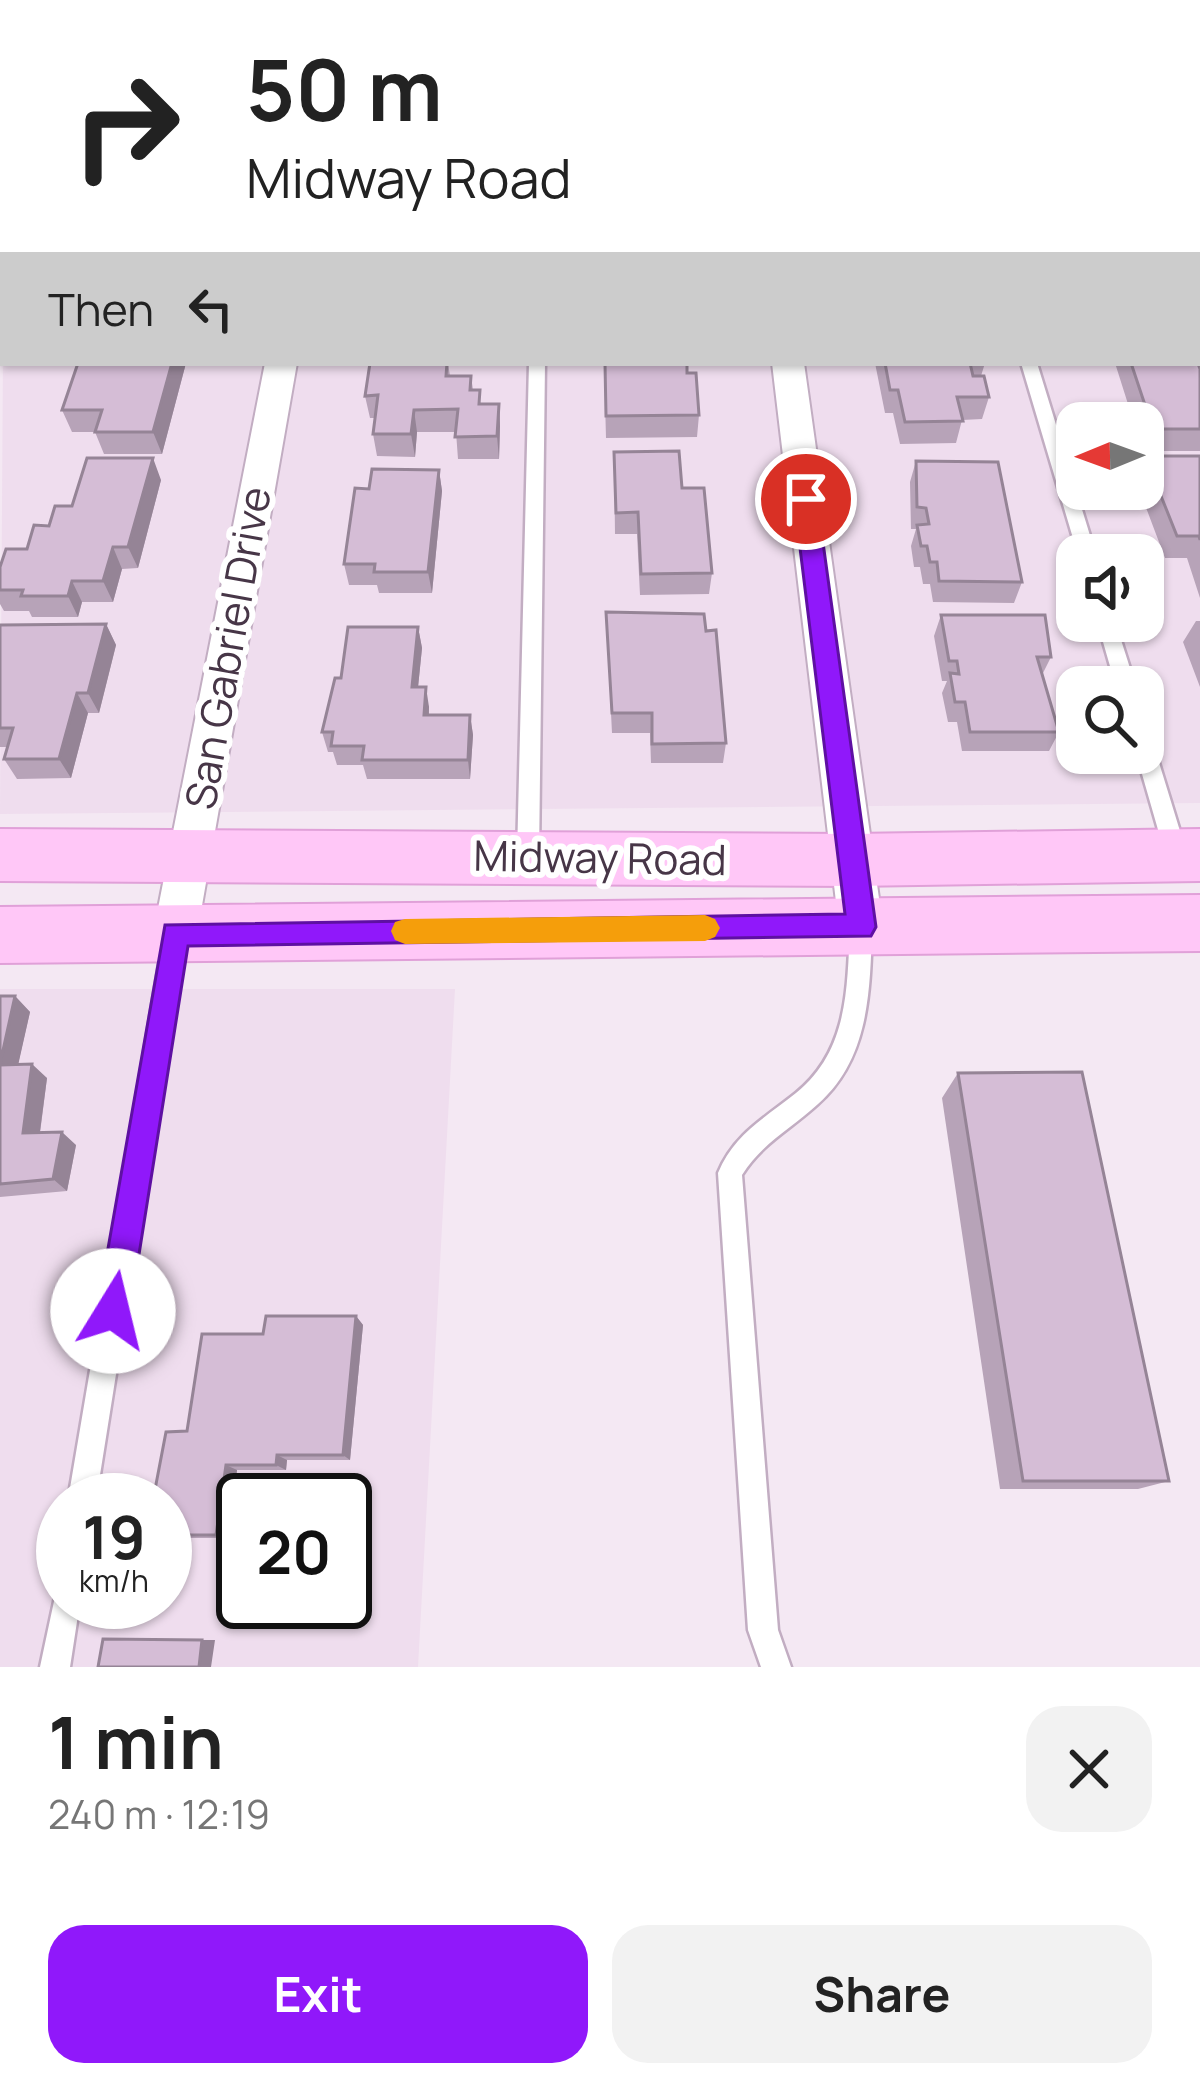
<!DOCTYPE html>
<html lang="en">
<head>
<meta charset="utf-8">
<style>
	body { margin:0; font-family:Manrope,sans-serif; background:#f2f2f2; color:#222; height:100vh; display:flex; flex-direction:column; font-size:45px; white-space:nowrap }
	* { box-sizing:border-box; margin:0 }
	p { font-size:39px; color:#767676 }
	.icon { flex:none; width:66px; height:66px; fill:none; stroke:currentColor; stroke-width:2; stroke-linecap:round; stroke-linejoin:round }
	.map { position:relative; height:1667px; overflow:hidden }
	.panel { display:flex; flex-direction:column; background:#fff; flex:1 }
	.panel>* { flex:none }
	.hud { position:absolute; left:0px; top:0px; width:1200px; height:366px; box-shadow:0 3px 9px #0004; background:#fff; color:#222; overflow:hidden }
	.needle { width:78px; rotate:269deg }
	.fabs { position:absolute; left:1056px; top:402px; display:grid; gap:24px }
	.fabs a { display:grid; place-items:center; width:108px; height:108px; border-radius:24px; background:#fff; box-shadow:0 3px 9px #0004; font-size:60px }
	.speed { position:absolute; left:36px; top:1473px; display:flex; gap:24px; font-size:60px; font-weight:700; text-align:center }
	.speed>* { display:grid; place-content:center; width:156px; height:156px; border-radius:50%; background:#fff; box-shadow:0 3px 9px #0004; line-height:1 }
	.speed small { font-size:30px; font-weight:400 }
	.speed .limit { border:6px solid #111; border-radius:18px; background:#fff; color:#111 }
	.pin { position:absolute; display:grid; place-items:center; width:102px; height:102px; color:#fff; margin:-51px; border:6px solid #fff; border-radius:50%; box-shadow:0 3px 12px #0007 }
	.me { position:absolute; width:132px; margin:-66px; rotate:9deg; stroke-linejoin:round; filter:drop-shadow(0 0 9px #0008) }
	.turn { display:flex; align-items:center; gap:42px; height:252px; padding:0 48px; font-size:54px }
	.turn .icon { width:156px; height:156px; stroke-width:2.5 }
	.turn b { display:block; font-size:84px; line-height:102px }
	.then { display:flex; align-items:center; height:114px; padding:0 48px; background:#0003; gap:24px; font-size:45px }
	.round { display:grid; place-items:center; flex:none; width:126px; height:126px; border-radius:36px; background:#f2f2f2 }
	.headline { display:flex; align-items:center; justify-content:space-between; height:204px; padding:0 48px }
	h1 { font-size:72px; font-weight:700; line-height:90px }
	.button { display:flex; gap:24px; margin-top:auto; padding:24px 48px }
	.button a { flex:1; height:138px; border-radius:36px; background:#9018fa; color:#fff; font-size:48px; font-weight:700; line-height:138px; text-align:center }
	.button a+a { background:#f2f2f2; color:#222 }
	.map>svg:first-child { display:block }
	.residential { fill:#efddee; fill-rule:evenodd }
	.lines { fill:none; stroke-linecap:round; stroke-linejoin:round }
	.service-casing { stroke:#c2adc2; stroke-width:5 }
	.minor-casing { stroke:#c2adc2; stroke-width:4 }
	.secondary-casing { stroke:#e0a0d8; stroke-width:4 }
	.service { fill:#fff; fill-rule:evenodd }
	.minor { fill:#fff; fill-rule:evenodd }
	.secondary { fill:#ffc7f7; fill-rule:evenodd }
	.wall { fill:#b7a3b8 }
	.shaded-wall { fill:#958496 }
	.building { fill:#d5bdd6; stroke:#958496; stroke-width:3 }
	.route { fill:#9018fa; stroke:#5e10a2; stroke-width:3 }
	.slow { fill:#f59e0b }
	.labels { text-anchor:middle; stroke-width:12; stroke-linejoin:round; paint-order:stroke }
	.street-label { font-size:42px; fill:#473647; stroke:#fff }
</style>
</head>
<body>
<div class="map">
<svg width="1200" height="1667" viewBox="0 0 1200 1667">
	<rect width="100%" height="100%" fill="#f4e8f3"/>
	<!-- residential -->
	<path class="residential" d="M0,0H1200V803L0,814L3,354V363H1197V3H3V16ZM1077,423H1143V489H1077ZM1077,555H1143V621H1077ZM1077,687H1143V753H1077Z
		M0,989H455L418,1667H0ZM63,1500H165V1602H63ZM243,1500H345V1602H243Z"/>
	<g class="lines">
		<defs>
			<path id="service" d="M539,0H551V3H539Z
				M914,0H926L927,3H915Z
				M0,102L3,103V111L0,110Z
				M0,174H3V189H0Z
				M529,363H545L539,857L536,863L528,866L520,863L517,857Z
				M1021,363H1037L1096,555H1078Z
				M1097,621H1115L1136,687H1116Z
				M1143,735L1153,743L1187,854L1183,860L1176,863L1169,860L1165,854L1136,753H1143Z
				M861,918L869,921L872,928C870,992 869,1059 818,1104C791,1129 762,1143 742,1175L778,1630L791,1667H761L748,1630L718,1173C734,1134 765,1118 796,1093C848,1051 847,990 850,928L853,921Z
				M175,924L183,927L186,934L96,1500H68L164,934L167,927Z
				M63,1589V1602H80L70,1667H40L56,1592Z"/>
			<path id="minor" d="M313,0H338L340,3H315Z
				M729,0H753L754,3H730Z
				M1101,0H1125L1127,3H1103Z
				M1197,182L1200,183V207L1197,206Z
				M265,363H297L197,934L191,948L175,954L159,948L153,934Z
				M772,363H804L883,927L877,941L861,946L845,941L839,927Z"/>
			<path id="secondary" d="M0,829L852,834L1200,829V881L852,886L0,881Z
				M1200,895V951L0,963V907Z"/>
		</defs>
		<!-- service casing -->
		<use href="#service" class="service-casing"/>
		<!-- minor casing -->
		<use href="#minor" class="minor-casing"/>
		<!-- secondary casing -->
		<use href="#secondary" class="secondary-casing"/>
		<!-- service -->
		<use href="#service" class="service"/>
		<!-- minor -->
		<use href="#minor" class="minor"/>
		<!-- secondary -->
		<use href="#secondary" class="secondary"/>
	</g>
	<!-- wall -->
	<path class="wall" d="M106,0H229L230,3H106Z
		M590,0H661V3H590Z
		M813,0H888L887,3H813Z
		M186,363L162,454H104L95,432H72L62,410Z
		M370,363H448L450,376H471L473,390L481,404H499L500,426L499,459H458L456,432H417L415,457L377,456L373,434L375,418H370L365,396Z
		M604,363L687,373L699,415L697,437L606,438Z
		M875,363H985L981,376L989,397L982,419L962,420L956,443L900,444L893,413H885Z
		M1115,363H1197L1200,369V451H1143V423H1134Z
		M614,452L682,488L712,573L709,594L640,595L637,534H615Z
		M1145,456H1200V598L1187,558H1165L1139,489H1143V461Z
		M916,461L1022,582L1014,603L933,602L930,584H923L920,567H914L911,546L916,529H911L910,482Z
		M439,470L442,491L432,593H379L377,585H349L344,564L369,489Z
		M161,480L138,568L122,569L113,602H82L78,617H32L29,611H4L0,604V567L27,549L72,506Z
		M606,612L706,631L726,743L723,763H651L650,733H612Z
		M941,615L1051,657L1042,675L1059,732L1049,751H962L957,722H948L942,693L947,681H942L934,636Z
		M1196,621H1200V687L1183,642Z
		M106,624L116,645L99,713H88L71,778L17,779L4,759L7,747H0V625Z
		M418,627L422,648L418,687L429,707V715H470L473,735L470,779H367L363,765H337L333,752H328L322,732L341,678Z
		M0,996H15L30,1012L18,1064L47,1078L40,1133L76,1145L67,1191L0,1197Z
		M958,1073L1169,1481L1138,1489H1000L942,1098Z
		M356,1316L363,1325L350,1460H287L286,1470H237L228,1538H165V1500L187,1431L263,1334Z"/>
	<!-- shaded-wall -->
	<path class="shaded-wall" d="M172,363H186L162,454L153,432Z
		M499,404L500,426L499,459L497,436Z
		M414,410L417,432L415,457L411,434Z
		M153,458L161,480L138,568L128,547Z
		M439,470L442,491L432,593L428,572Z
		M113,547L122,569L113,602L103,581Z
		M72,581L82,602L78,617L68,596Z
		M106,624L116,645L99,713L88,693Z
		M418,627L422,648L416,707L412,687Z
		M426,687L429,707L428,735L424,715Z
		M77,693L88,713L71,778L59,759Z
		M470,715L473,735L470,779L468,760Z
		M15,996L30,1012L15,1079L0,1065Z
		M32,1064L47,1078L38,1146L23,1133Z
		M62,1132L76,1145L67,1191L53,1179Z
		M356,1316L363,1325L350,1460L343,1455Z
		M277,1455L287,1460L286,1470L276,1465Z
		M226,1465L237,1470L228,1538L216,1535Z
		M202,1640H215L211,1667H199Z"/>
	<!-- building -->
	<path class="building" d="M151,0H217L212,3H158Z
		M414,0H474L458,3H416Z
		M817,0H861V3H825V1Z
		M964,0H1032L1033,3H965Z
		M1197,361L1200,369V429H1153L1131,363H1197Z
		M78,363H172L153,432H95L102,410H62Z
		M370,363H447L446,376H471L470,390H480L479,404H499L497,436L455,437L458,409L414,410L411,434H373L378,395L365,396Z
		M605,363H687V373H696L699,415L606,416Z
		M885,363H970L973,376H984L989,397H957L963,421L905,422L898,390H890Z
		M679,451L682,488H704L712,573L641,574L638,512L616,513L614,452Z
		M1145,456H1200V540L1199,536H1177Z
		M87,458H153L128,547H113L103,581H72L68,596H21L23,590H0V567L6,549H27L34,525L49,526L55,506H72Z
		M916,461L998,462L1022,582L939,581L937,562H930L927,546H921L917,525L929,524L926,508L917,507Z
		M372,469L439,470L428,572H374L375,564H344L355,488L369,489Z
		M606,612L704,614L706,631L716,630L726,743L652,744V713H612Z
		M941,615H1045L1051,657H1037L1059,732H970L965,702H955L950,673L959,674L957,661H949Z
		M106,624L88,693H77L59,759H4L13,728H0V625Z
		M348,627H418L412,687H426L424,715H470L468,760H362L364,746H331L333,732H322L335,678H341Z
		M0,996H15L0,1064Z
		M32,1064L23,1133L62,1132L53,1179L0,1184V1065Z
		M1082,1072L1169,1481H1023L958,1073Z
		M266,1316H356L343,1455H277L276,1465H226L216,1535H165V1500H153L166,1432L187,1431L202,1334H263Z
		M103,1639L202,1640L199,1667H98Z"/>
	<!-- route -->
	<path class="route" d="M806,491L817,499L876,927L871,936L188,946L130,1311L125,1323L113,1328L101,1323L97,1311L165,925L845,914L794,499Z"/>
	<!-- slow -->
	<path class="slow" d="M705,915L715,919L720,928L715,937L705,941L405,944L395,940L391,931L395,922L405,919Z"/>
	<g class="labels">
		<!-- street labels -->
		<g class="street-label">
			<text transform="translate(228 648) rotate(-80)" y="15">San Gabriel Drive</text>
			<text transform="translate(600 858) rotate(1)" y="15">Midway Road</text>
		</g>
	</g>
</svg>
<div class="fabs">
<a><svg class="needle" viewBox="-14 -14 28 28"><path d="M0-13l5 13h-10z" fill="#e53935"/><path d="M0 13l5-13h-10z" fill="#767676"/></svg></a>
<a><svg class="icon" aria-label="sound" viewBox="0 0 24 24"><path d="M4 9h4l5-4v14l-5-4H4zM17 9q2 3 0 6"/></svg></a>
<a><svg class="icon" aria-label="search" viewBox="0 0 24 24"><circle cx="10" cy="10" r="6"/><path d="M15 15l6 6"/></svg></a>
</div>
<div class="speed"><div>19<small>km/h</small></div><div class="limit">20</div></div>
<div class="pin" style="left:806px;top:499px;background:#d93025"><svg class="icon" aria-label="arrive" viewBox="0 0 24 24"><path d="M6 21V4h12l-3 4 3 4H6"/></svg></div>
<svg class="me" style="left:113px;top:1311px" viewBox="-20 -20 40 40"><circle r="19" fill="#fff"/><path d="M0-13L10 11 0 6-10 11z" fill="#9018fa"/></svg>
<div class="hud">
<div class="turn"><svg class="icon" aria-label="right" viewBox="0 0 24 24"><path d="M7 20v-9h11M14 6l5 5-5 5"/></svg><div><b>50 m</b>Midway Road</div></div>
<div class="then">Then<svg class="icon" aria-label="left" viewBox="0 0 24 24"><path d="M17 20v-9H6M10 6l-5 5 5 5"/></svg></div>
</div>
</div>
<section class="panel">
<div class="headline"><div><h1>1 min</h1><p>240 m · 12:19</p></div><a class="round"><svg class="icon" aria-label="close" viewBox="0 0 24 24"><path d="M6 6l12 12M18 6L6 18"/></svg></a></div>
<div class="button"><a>Exit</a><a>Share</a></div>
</section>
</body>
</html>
